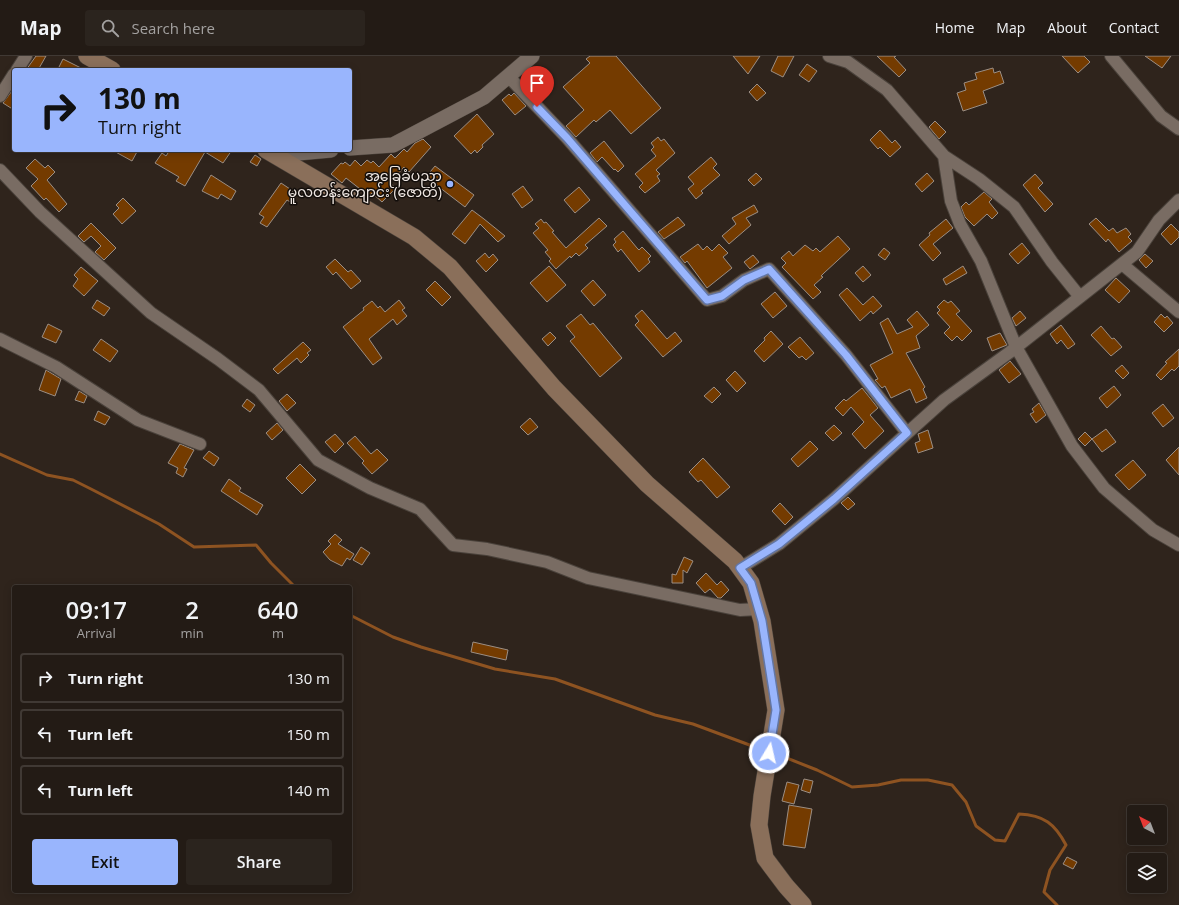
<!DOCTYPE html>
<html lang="en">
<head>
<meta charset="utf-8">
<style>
	body { margin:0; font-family:"Open Sans","Noto Sans Myanmar",sans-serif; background:#2b241e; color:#f1f3f6; height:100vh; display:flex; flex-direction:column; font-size:15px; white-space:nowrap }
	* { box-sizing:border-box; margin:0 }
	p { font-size:13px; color:#a3a1a0 }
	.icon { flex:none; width:22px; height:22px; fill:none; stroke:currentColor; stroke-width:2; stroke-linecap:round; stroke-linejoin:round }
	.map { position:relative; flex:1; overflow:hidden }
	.side { position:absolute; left:12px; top:529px; width:340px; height:308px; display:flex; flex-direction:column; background:#231b15; border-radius:4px; box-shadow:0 2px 10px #0003,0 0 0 1px #403934 }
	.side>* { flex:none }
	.hud { position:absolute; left:12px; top:12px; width:340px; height:84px; border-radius:4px; box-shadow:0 2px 10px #0003,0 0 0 1px #403934; background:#99b5fd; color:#111; overflow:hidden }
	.needle { width:26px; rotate:318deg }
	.buttons { position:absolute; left:1127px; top:749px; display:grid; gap:8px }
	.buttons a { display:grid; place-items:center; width:40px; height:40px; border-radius:4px; background:#231b15; box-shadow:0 2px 10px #0003,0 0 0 1px #403934; font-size:20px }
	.pin { position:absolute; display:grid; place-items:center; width:34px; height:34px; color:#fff; margin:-41px -17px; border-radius:50% 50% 50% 0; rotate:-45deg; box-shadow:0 0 4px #0007 }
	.pin .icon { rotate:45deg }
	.me { position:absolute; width:44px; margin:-22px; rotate:9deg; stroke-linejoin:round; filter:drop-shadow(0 0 3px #0008) }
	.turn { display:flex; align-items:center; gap:14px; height:84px; padding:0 20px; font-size:18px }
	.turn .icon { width:52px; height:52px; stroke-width:2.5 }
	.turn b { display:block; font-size:28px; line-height:34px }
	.eta { display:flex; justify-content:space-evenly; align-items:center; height:68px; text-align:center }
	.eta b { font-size:24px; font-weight:600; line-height:28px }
	.cta { display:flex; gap:8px; margin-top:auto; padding:8px 20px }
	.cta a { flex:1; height:46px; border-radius:4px; background:#99b5fd; color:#111; font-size:16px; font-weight:600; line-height:46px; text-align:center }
	.cta a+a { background:#2b241e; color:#f1f3f6 }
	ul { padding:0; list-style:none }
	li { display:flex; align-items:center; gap:12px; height:50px; margin:0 8px 6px; padding:0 12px; border:2px solid #403934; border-radius:4px }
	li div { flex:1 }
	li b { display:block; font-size:15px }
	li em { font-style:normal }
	header { display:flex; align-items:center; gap:24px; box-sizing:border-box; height:56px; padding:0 20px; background:#231b15; border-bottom:1px solid #403934 }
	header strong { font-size:19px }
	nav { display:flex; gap:22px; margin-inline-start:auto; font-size:14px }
	.search { width:280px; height:36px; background:#2b241e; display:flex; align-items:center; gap:10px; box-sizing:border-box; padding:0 14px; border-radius:4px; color:#a3a1a0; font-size:15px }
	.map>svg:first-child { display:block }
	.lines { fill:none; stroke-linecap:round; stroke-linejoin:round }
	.stream { stroke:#8e5321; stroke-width:3 }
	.building { fill:#743b00; stroke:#9b8e84 }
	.minor-casing { stroke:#4a423b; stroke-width:14 }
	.tertiary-casing { stroke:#4a423b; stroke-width:16 }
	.secondary-casing { stroke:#4a423b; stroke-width:18 }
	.minor { stroke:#796c63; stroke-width:12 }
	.tertiary { stroke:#796c63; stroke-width:15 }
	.secondary { stroke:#8a6f5a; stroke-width:17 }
	.route-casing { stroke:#6376a4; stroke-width:10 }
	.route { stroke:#99b5fd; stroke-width:7 }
	.poi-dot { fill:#99b5fd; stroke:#130e0b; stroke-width:1.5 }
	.labels { text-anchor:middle; stroke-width:3; stroke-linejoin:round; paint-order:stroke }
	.poi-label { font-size:14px; fill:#f0e8e3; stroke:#130e0b; text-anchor:end }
</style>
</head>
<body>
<header>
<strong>Map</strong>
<div class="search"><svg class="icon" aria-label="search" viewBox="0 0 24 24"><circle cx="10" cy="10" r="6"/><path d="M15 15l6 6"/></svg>Search here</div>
<nav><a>Home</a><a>Map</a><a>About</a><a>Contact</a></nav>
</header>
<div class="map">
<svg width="1179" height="849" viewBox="0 0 1179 849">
	<rect width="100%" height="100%" fill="#2f241c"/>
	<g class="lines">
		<!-- stream -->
		<path class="stream" d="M0,398L47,419L73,424L91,433L159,468L194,491L256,489L271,507L295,531
			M350,559L393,581L421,591L495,613L555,623L655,659L693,668L763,694
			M774,697L817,714L852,731L878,729L901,724H928L952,729L966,746L976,770L995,784L1005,785L1019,758C1044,759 1055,768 1066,789L1050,814L1044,836L1057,849"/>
	</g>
	<!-- building -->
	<path class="building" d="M36,0H46L38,14H26Z
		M590,0H616L661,52L631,78L610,54L596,66L594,64L576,81L566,70L584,54L563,31L590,7L586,3Z
		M733,0H760L748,18Z
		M778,0H794L783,21L771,15Z
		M877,0H896L894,1L906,14L899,21Z
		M1062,0H1084L1090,6L1078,17Z
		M1145,0H1171L1162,12Z
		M63,3L85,14H64L59,11Z
		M807,8L817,15L809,26L799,19Z
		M993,12L994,17L1000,15L1004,27L983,35L987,47L963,55L957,37L966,34L964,27L977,23L975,17Z
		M757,28L766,37L757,45L749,36Z
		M14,32V54L3,47Z
		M514,37L526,50L515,59L502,44L509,38L511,40Z
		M477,58L494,78L482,89L483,91L477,97L475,94L471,98L454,80Z
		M935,65L946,76L939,83L929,71Z
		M880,74L892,87L895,84L901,91L890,101L880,91L878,93L870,84Z
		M658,81L661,85L664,83L675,97L656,114L660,118L657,120L660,125L645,137L639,131L643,127L635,118L656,100L651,94L654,91L651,87Z
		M423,83L431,91L409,116L404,111L390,127L396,132L382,146L372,137L369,140L346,122L342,127L331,118L341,107L343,108L345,106L350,110L355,104L361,110L367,104L371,107L373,105L379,111L391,98L395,102L404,93L407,96L415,87Z
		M604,85L624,110L618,116L615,113L614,114L602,101L597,106L590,97Z
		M112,94H138L132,105Z
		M170,94H232L223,107L205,96L185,130L176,125L179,121L155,107L162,97L166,100Z
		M255,99L261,103L257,110L250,106Z
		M711,101L717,108L713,112L720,119L701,135L703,137L696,143L688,133L694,128L688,121Z
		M35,103L45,112L48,109L55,116L47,124L67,148L59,156L46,142L44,144L31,130L38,123L26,112Z
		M435,110L474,139L465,151L426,121Z
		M756,117L762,123L754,130L748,124Z
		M927,117L934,125L922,136L915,128Z
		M1035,118L1043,127L1038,132L1053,148L1045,156L1023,129Z
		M211,119L236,135L231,144L221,138L218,143L202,135Z
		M281,127L293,135L291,137L296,140L292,147L287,144L267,171L260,167L264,161L259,158Z
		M523,130L533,144L522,152L512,138Z
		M579,131L590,144L575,157L564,144Z
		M984,136L992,143L989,146L998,157L992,163L987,158L974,170L965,161L961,151L966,146L969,149Z
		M123,142L136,155L122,168L113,158L119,152L116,149Z
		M754,149L758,156L746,162L751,169L729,188L722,180L736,168L732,162Z
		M472,154L484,163L505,180L498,186L480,168L465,188L452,178Z
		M678,161L685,169L664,183L658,176Z
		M599,162L607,170L585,189L588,192L579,200L576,197L571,202L570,200L556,213L549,205L551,203L545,196L548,194L533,177L539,172L535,168L541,163L544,167L546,166L554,175L552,176L566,192Z
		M1096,162L1109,175L1113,172L1117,177L1126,172L1131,178L1128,181L1132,185L1119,196L1108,183L1106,186L1089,168Z
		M946,163L953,172L933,188L941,197L933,205L919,189L930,179L929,177Z
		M91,167L116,192L104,204L95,196L101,190L91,180L84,186L78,180Z
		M1171,168L1179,176V181L1171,189L1161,178Z
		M623,175L637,192L639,194L642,191L651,200L648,203L650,206L639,216L621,193L618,196L613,189L616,186L614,183Z
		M838,180L850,193L824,217L821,220L823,221L814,229L821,236L813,243L782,211L786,207L781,202L789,195L793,200L805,189L813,195L816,192L820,196Z
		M1022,187L1030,197L1018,208L1009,198Z
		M698,188L703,194L707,190L712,195L719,188L728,197L723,201L732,212L707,232L687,205L685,207L680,201Z
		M884,192L890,197L885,204L878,199Z
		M485,197L489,202L493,198L498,204L486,216L476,205Z
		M1145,198L1153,205L1146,212L1139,204Z
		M753,199L759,206L750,213L744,206Z
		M335,203L348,216L351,214L361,225L351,233L336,216L333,219L326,211Z
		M549,210L566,229L547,246L530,227Z
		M863,210L871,219L863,226L855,217Z
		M963,210L967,217L946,229L943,223Z
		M81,211L98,225L84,240L73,230L78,223L74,219Z
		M1116,222L1130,235L1119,247L1105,234Z
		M593,224L606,239L594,250L581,235Z
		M435,225L451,241L442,250L426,234Z
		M847,232L863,249L873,240L882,250L873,258L871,255L860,265L839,239Z
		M775,236L787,250L773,262L761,248Z
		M97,244L110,252L104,260L92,252Z
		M399,244L405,252L402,254L407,260L397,269L393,263L369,283L382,302L373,309L343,271L364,254L363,252L372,245L378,252L380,250L385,256Z
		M944,244L948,247L951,245L960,255L956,258L972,275L962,285L957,280L952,285L944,277L950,271L937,257L940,254L937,251Z
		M642,254L667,283L675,276L682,285L663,301L635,269L639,265L635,260Z
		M917,255L929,269L916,280L920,292L906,297L925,331L923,333L927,342L916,347L910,333L891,342L885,330L882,332L875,324L878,323L870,309L893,297L880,267L888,262L897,278L913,271L907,264Z
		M1020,255L1026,262L1016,270L1012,262Z
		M581,258L590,269L593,267L622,302L600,321L570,285L575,281L566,270Z
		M1161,258L1165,262L1167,260L1173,267L1164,276L1154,266Z
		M48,268L62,275L56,287L42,281Z
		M1061,269L1075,288L1068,293L1061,284L1057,288L1050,278Z
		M1101,270L1112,283L1114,282L1122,291L1111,300L1091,279Z
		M771,275L783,288L764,306L754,295L765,284L764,282Z
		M550,276L556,282L548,290L542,283Z
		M1000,277L1007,289L992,295L987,282Z
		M800,281L814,297L806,304L802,300L799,302L788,291Z
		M101,283L118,295L110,306L93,294Z
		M303,286L311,294L307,297L309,299L301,307L297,302L278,318L273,313Z
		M1179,293V310L1174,315L1172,313L1161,324L1156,319L1167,307L1165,306Z
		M1010,305L1021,318L1009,327L999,314Z
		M1122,309L1129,317L1123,323L1115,315Z
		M46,314L61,323L55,340L39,334Z
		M735,315L746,327L737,336L726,324Z
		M1114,330L1121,339L1107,352L1099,342Z
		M714,331L721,338L712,347L704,340Z
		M862,332L878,352L870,359L884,375L865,393L852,378L864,366L851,351L843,360L835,352L844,343L846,345Z
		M79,335L87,340L84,347L75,344Z
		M287,338L296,347L287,355L279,345Z
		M247,343L255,349L250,356L242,350Z
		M1039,347L1046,359L1036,367L1030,358L1034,356L1032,353Z
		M1163,348L1174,362L1163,371L1152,357Z
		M98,355L110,361L105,369L94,364Z
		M530,362L538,371L528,379L520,371Z
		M277,367L283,374L272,384L266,377Z
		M834,369L842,377L833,385L825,377Z
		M1106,373L1116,386L1102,396L1092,383Z
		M928,374L933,392L918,397L915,387L920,385L918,378Z
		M1085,376L1092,383L1085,390L1078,383Z
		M335,378L344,388L335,397L325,386Z
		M355,380L371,398L377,393L388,404L372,418L362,407L364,405L347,387Z
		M810,385L818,393L798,411L791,403Z
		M180,388L194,394L184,412L187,413L183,421L176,417L178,412L168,407Z
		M1179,391V419L1166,404Z
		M209,395L219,402L214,410L203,402Z
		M703,402L730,431L717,442L701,424L698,426L689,416Z
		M1133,404L1146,419L1129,434L1115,419Z
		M300,408L316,424L302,438L286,422Z
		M229,423L241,432L239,435L263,449L257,459L221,435Z
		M848,441L855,448L848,454L841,447Z
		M780,447L793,461L785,469L772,455Z
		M335,478L342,484L338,488L354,498L350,504L347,502L342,510L330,504L323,496L331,488L328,485Z
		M361,491L370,497L362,509L353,504Z
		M684,501L693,505L687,517L683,514V527H672V518L676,519Z
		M706,517L717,529L721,525L729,534L721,542H718L710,533L705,537L696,527Z
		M473,586L508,594L506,604L471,596Z
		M804,723L813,725L810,737L801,734Z
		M787,726L799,729L794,748L782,745Z
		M789,749L812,753L805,792L783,789Z
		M1067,801L1077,806L1073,813L1063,808Z"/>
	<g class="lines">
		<defs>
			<path id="minor" d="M829,0L848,6L887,34L944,100L951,145L960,168L981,205L1016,291L1072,390L1104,432L1153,474L1179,489
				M1111,0L1161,60L1179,73
				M17,14L26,0
				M508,20L567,82L707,244L722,240L744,224L769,213L846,299L907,377
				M0,40L14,18
				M944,100L979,123L1014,151L1052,206L1080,241
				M0,114L40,156L151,257L218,303L259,334L318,404L370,432L420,453L453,489L487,493L547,506L588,522L740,554L759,553
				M1122,208L1179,256
				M0,283L56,311L138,364L200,388
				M740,512L779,488L834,443L944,344L1010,296L1137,196L1159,164L1179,144"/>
			<path id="tertiary" d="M350,92L393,89L484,41L532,0
				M276,99L331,94"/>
			<path id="secondary" d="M87,0L112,14
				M266,94L414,181L450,211L554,332L647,428L735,505L751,527L762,565L776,654L762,740L759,769L765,802L786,830L803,849"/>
		</defs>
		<!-- minor casing -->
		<use href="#minor" class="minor-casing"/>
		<!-- tertiary casing -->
		<use href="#tertiary" class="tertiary-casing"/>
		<!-- secondary casing -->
		<use href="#secondary" class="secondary-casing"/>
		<!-- minor -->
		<use href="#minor" class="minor"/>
		<!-- tertiary -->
		<use href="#tertiary" class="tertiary"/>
		<!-- secondary -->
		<use href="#secondary" class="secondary"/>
	</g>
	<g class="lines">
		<defs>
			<path id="route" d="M537,51L567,82L707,244L722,240L744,224L769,213L846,299L907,377L834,443L779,488L740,512L751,527L762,565L772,628L776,654L769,697"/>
		</defs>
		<!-- route casing -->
		<use href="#route" class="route-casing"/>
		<!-- route -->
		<use href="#route" class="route"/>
	</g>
	<!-- markers -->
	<circle class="poi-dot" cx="450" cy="128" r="4"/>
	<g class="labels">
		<!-- poi labels -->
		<g class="poi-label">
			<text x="442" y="125">အခြေခံပညာ<tspan x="442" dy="16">မူလတန်းကျောင်း (ဇောတိ)</tspan></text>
		</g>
	</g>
</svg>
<div class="buttons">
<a><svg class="needle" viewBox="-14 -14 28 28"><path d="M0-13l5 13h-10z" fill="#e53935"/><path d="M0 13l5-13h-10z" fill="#a3a1a0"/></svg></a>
<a><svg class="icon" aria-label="layers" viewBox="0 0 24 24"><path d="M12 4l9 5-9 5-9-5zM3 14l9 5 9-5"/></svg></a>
</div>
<div class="pin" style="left:537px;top:51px;background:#d93025"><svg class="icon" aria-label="arrive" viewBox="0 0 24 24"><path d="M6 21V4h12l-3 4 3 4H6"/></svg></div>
<svg class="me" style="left:769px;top:697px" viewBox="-20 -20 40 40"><circle r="17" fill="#99b5fd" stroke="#fff" stroke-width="3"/><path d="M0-11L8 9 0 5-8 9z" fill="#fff"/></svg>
<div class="hud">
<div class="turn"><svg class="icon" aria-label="right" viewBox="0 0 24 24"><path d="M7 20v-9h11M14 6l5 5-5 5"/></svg><div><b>130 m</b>Turn right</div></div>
</div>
<section class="side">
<div class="eta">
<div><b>09:17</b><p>Arrival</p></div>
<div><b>2</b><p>min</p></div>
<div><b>640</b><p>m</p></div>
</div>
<ul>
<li><svg class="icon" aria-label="right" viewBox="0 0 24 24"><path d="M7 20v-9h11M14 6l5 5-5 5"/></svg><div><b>Turn right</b></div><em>130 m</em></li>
<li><svg class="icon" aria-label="left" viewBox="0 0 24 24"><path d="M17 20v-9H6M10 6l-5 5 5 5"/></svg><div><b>Turn left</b></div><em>150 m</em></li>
<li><svg class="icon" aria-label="left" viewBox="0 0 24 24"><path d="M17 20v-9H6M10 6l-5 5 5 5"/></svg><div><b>Turn left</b></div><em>140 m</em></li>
</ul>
<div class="cta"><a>Exit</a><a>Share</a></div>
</section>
</div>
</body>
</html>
